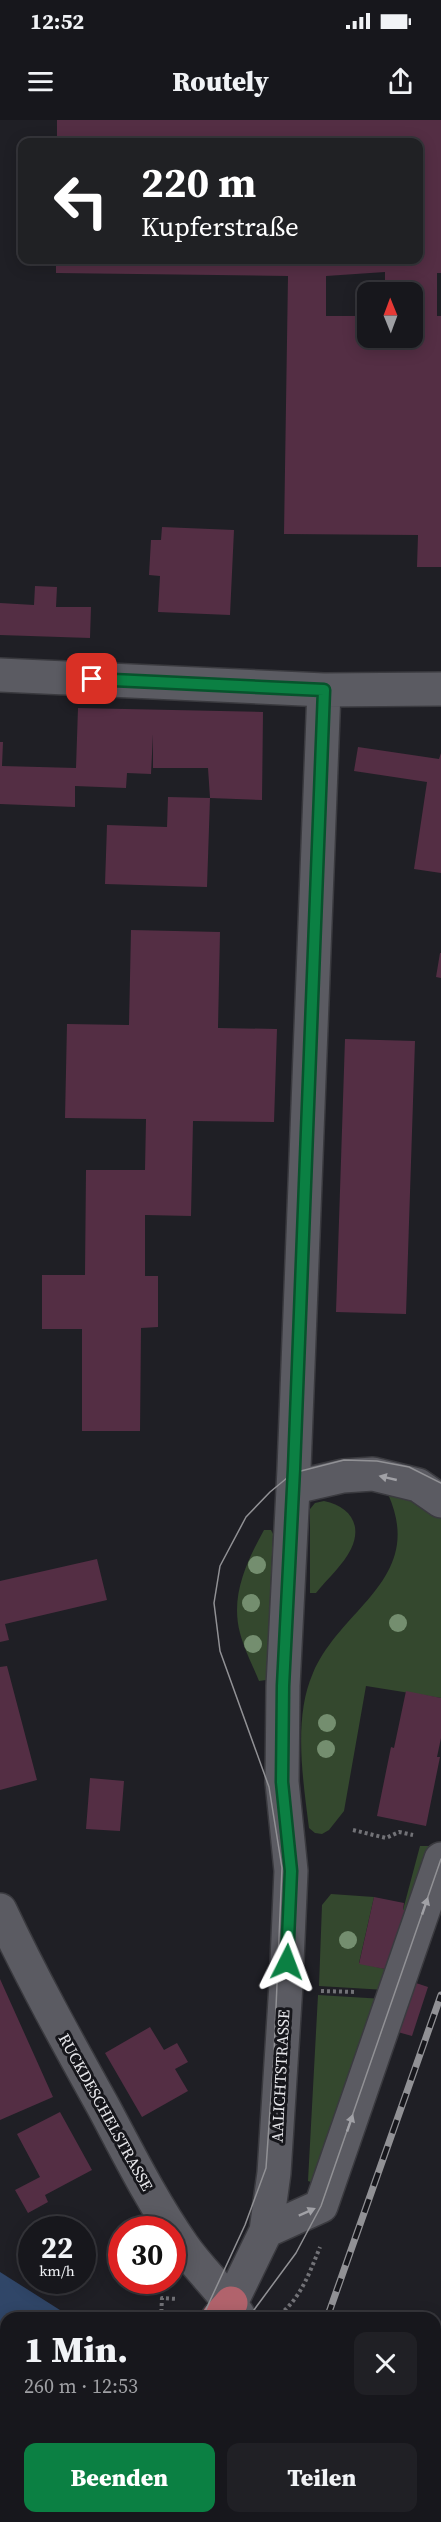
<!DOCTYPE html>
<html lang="de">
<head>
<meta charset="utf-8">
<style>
	body { margin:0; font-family:"Source Serif 4",serif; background:#202025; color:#f1f3f6; height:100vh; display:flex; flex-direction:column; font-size:22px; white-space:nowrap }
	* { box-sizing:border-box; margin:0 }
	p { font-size:20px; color:#9e9fa3 }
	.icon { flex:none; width:33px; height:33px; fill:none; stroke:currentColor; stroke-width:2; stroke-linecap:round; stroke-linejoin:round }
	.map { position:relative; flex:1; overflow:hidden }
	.side { position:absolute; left:0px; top:2192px; width:441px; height:212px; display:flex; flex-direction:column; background:#17171c; border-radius:18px 18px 0 0; box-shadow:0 3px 15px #0003,0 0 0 2px #36363b }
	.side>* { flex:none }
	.hud { position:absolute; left:18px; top:18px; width:405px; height:126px; border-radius:12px; box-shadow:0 3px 15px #0003,0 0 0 2px #36363b; background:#202124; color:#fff; overflow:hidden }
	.needle { width:39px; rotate:359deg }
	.tools { position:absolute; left:357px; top:162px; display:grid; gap:12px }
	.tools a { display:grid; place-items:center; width:66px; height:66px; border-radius:12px; background:#17171c; box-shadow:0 3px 15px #0003,0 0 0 2px #36363b; font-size:30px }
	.speed { position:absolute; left:18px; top:2096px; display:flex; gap:12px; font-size:30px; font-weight:700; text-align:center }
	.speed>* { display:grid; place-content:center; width:78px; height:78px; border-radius:50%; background:#17171c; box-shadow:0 3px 15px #0003,0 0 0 2px #36363b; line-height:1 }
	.speed small { font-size:15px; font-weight:400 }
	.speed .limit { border:9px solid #d22; background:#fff; color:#111 }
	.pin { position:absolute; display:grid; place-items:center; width:51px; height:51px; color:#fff; margin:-26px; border-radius:12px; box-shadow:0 3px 9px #0006 }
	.me { position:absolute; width:66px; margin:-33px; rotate:3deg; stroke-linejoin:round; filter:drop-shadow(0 0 4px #0008) }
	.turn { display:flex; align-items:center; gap:21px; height:126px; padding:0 24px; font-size:27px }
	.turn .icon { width:78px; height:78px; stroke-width:2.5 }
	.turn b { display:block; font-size:42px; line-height:51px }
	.round { display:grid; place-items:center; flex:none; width:63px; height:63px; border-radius:12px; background:#202025 }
	.head { display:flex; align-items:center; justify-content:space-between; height:102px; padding:0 24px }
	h1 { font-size:36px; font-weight:800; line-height:45px }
	.button { display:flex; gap:12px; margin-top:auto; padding:12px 24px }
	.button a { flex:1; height:69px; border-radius:12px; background:#0b8043; color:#fff; font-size:24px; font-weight:800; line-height:69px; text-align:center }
	.button a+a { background:#202025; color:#f1f3f6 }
	.status { display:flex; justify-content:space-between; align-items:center; height:42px; padding:0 30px; background:#17171c; direction:ltr }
	.status svg { height:16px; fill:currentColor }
	header { display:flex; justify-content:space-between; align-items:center; height:78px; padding:0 24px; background:#17171c; font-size:27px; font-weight:800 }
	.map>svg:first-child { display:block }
	.green { fill:#34482e }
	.water { fill:#304668 }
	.pier { fill:#1f1f25 }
	.building { fill:#542e44; fill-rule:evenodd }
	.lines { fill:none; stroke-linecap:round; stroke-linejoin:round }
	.minor-casing { stroke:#3a3a3f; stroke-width:36 }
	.major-casing { stroke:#3a3a3f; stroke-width:36 }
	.path { stroke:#727277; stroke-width:4; stroke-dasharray:3 3; stroke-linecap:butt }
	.minor { stroke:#5b5b62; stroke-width:33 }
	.major { stroke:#b1636c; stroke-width:33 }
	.tram { stroke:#919195; stroke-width:1.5 }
	.rail-casing { stroke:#919195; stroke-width:7 }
	.rail { stroke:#16161b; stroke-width:4.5; stroke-dasharray:14; stroke-linecap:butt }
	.tree { fill:#748e6f }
	.oneway { fill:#a1a1a6 }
	.route-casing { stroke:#07532c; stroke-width:15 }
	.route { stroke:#0b8043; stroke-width:10 }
	.labels { text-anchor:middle; stroke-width:6; stroke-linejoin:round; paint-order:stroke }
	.street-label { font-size:16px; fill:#e7e7eb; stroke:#16161b }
</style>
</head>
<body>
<div class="status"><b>12:52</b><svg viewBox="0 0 49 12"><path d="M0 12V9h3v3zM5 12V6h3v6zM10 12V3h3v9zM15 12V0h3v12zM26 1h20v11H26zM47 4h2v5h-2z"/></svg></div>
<header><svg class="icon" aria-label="menu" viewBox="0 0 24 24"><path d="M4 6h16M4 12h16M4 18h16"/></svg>Routely<svg class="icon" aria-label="share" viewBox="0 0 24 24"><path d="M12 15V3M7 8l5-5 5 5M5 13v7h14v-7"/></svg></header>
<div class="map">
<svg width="441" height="2402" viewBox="0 0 441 2402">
	<rect width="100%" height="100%" fill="#1f1f25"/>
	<!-- green -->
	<path class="green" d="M392,1369L441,1393V1578L366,1566L344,1691L329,1710L322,1714L315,1713L309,1708C303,1660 293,1598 313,1553C341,1487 426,1459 388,1374Z
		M324,1381C349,1386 363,1404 351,1429C344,1444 327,1459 316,1473H310V1389L315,1383Z
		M264,1410H271L273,1414L266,1560L259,1561C253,1546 244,1529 240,1513C230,1476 247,1441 264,1410Z
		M420,1726H433L386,1870L319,1866L322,1785L331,1774L374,1777L359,1843L390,1850L406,1790H403Z
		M318,1875L384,1879L329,2033L311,2062L308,2061Z
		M435,2338L441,2343V2392L435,2389Z"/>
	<!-- water -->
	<path class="water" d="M0,2152L71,2197L6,2198V2397H435V2389L441,2392V2402H0Z"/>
	<!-- pier -->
	<path class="pier" d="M236,2397H306L304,2402H234Z"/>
	<!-- building -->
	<path class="building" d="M57,0H441V153H437V196H441V447H417L418,415L284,414L288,156L56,153V140H418V22H57ZM385,152V172H412V218H368V196H326V156Z
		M162,407L234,410L230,495L158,492L160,456L149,455L151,420H161Z
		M35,466L57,467L56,487H91L90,518L0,515V483L34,485Z
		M78,588L263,592L262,680L210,678L207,767L105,764L107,705L167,707L168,677L210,678L208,648H153V614L151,654L127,653L126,668L75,666V687L0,684V622H3L2,646L76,648Z
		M358,627L439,639L441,633V753L414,749L427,662L354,651Z
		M131,810L220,812L218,908L277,909L274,1002L193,1001L191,1096L145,1095V1156H158V1207L141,1208L140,1311H82V1209H42V1155H85L86,1050H145L146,999L65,998L67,904L129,905Z
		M440,833H441V858L436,857Z
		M345,919L415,921L406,1194L336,1192Z
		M97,1439L107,1480L5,1504L9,1520L0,1522V1461Z
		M7,1546L37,1660L0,1670V1547Z
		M406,1571L441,1578V1618L437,1637H440L426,1706L377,1696L391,1627L394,1628Z
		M90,1658L124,1661L120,1711L86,1709Z
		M374,1777L404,1783L403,1790H407L390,1850L359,1844Z
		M0,1859L53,1977L0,2000Z
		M410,1861L428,1867L412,1916L394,1911Z
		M150,1907L164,1930L177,1923L188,1942L175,1949L188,1971L142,1997L105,1933Z
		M60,1992L92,2050L45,2075L48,2082L28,2093L15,2070L40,2057L17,2014Z"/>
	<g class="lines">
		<defs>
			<path id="minor" d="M0,555L324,570L441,569
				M304,1365L343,1356L373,1354L418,1365L441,1381
				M0,1790C32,1858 68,1923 104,1988C129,2035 153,2083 183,2126C201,2152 225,2172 240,2198
				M266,2111L321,2086L441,1739
				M231,2183L266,2111L274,2053L286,1864L291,1751L282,1662L283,1566L294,1349L324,570
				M435,2288H441"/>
			<path id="major" d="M218,2198L231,2183
				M98,2402L100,2397
				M133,2402L135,2397"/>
		</defs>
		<!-- minor casing -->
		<use href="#minor" class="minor-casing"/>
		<!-- major casing -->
		<use href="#major" class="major-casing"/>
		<!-- path -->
		<path class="path" d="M353,1710L386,1718L399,1712L413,1715
			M321,1871L356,1872
			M161,2198L162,2178L177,2179
			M275,2198C300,2181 309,2154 320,2127
			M435,2353L441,2358"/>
		<!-- minor -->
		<use href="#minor" class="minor"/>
		<!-- major -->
		<use href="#major" class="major"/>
		<!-- tram -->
		<path class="tram" d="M202,2198L245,2105L266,2048L274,1934L282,1748L269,1667L220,1531L214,1483L220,1446L246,1397L270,1372L293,1353L344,1340L377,1341L409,1347L441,1363
			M248,2198L296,2133L321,2086L441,1739
			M98,2402L100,2397
			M133,2402L135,2397"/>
		<defs>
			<path id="rail" d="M327,2198L441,1875
				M251,2402L253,2397"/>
		</defs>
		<!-- rail casing -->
		<use href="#rail" class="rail-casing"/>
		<!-- rail -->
		<use href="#rail" class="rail"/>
	</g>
	<!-- trees -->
	<g class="tree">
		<circle cx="257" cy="1445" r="9"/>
		<circle cx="251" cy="1483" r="9"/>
		<circle cx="398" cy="1503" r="9"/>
		<circle cx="253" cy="1524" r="9"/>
		<circle cx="327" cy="1603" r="9"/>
		<circle cx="326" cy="1629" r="9"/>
		<circle cx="348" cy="1820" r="9"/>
	</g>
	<!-- one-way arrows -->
	<defs><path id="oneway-solid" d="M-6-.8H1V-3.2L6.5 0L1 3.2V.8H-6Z" transform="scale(1.5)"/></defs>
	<g class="oneway">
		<use href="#oneway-solid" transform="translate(388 1358) rotate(-167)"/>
		<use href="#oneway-solid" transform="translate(425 1786) rotate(-71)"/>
		<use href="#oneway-solid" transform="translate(350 2003) rotate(-71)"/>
		<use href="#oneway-solid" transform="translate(307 2092) rotate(-24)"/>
	</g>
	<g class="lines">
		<defs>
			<path id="route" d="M92,559L324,570L294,1349L283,1566L282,1662L291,1751L287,1842"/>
		</defs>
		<!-- route casing -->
		<use href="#route" class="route-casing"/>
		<!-- route -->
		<use href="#route" class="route"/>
	</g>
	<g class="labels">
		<!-- street labels -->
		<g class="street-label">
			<text transform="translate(280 1956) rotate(-87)" y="6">AALICHTSTRASSE</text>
			<text transform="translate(106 1992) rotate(61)" y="6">RUCKDESCHELSTRASSE</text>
		</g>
	</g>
</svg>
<div class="tools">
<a><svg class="needle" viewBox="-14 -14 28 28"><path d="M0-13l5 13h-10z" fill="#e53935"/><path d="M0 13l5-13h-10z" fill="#9e9fa3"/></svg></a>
</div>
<div class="speed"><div>22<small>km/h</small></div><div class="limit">30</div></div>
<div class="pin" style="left:92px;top:559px;background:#d93025"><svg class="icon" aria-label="arrive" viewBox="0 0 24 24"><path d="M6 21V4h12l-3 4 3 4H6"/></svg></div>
<svg class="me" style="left:287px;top:1842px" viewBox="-20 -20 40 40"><path d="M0-17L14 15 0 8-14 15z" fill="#0b8043" stroke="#fff" stroke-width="4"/></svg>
<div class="hud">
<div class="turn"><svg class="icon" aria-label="left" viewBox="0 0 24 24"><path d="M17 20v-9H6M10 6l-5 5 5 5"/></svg><div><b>220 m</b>Kupferstraße</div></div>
</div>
<section class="side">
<div class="head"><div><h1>1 Min.</h1><p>260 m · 12:53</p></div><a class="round"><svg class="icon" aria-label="close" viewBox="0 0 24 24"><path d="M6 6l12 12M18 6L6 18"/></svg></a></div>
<div class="button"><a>Beenden</a><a>Teilen</a></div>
</section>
</div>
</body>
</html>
